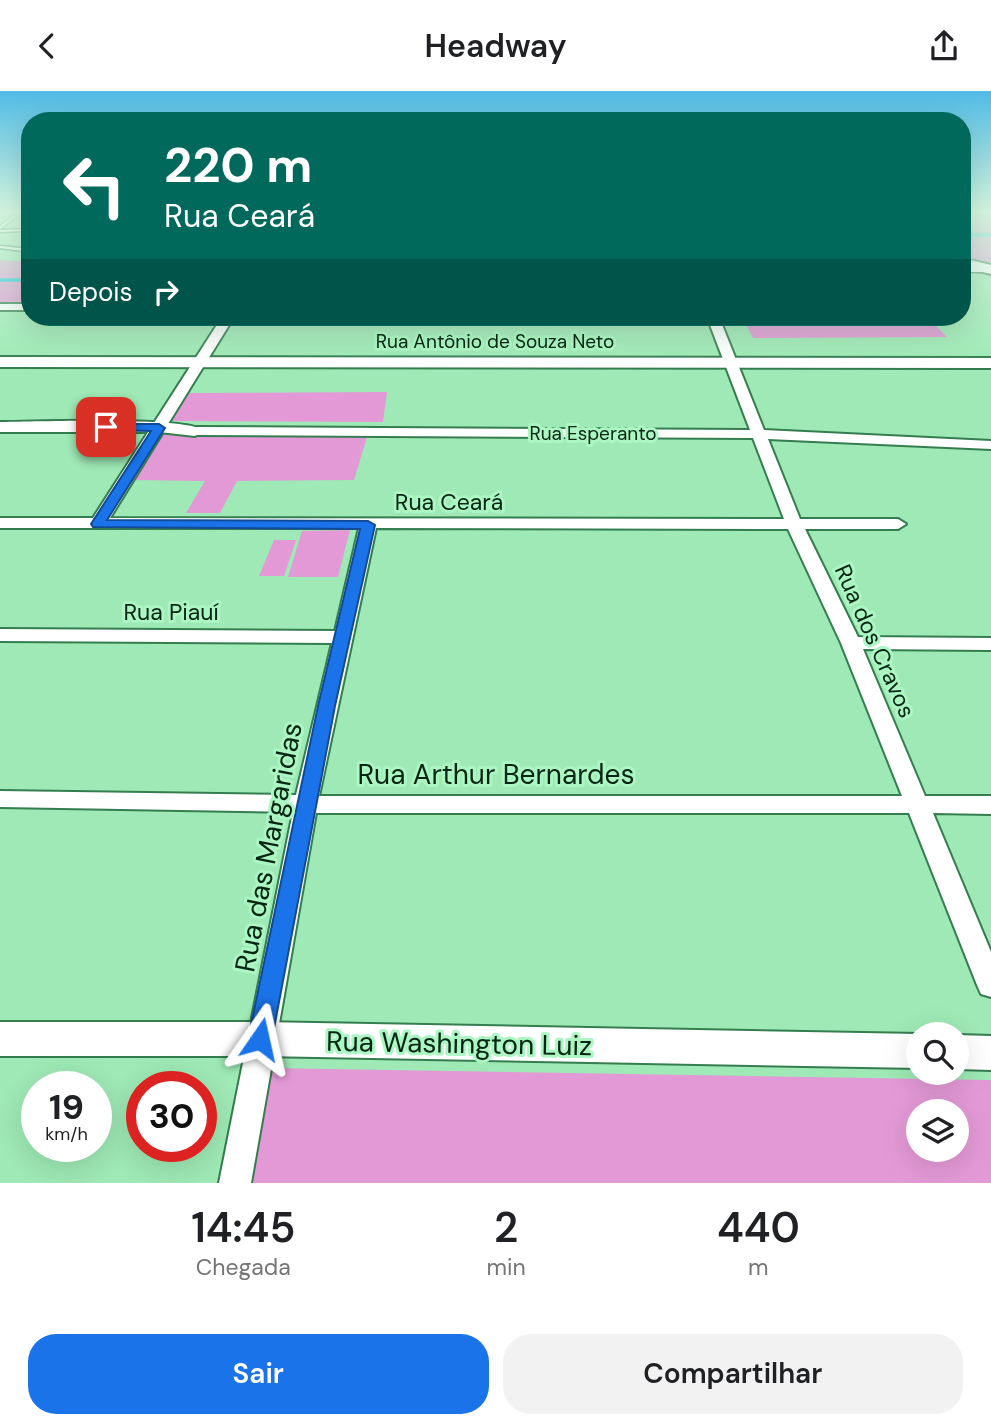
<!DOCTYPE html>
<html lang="pt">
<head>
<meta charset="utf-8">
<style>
	body { margin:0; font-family:"DM Sans",sans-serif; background:#f2f2f2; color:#202124; height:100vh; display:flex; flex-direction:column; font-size:26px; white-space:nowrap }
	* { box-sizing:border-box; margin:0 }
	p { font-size:23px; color:#757577 }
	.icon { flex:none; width:38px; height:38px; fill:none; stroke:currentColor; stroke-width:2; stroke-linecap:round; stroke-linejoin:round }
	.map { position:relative; height:1092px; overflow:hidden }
	.details { display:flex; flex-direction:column; background:#fff; flex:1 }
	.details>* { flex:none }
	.top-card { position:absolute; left:21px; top:21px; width:950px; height:214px; border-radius:28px; box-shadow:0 7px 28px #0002; background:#00695c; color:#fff; overflow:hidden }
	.tools { position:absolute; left:906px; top:931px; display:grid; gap:14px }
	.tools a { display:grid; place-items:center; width:63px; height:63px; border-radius:50%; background:#fff; box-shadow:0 7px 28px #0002; font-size:35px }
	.speed { position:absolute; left:21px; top:980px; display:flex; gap:14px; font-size:35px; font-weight:700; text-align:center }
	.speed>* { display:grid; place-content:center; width:91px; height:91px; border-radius:50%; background:#fff; box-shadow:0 7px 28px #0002; line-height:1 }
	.speed small { font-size:18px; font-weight:400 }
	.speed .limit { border:10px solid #d22; background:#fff; color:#111 }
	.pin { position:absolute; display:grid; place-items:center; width:60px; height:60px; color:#fff; margin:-30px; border-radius:14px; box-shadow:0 4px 10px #0006 }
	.me { position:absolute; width:77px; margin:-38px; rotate:11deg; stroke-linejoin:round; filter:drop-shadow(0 0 5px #0008) }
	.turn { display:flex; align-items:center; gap:24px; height:147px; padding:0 28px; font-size:32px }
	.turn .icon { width:91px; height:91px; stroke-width:2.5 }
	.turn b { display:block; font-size:49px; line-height:60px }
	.then { display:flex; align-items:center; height:66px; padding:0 28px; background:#0003; gap:14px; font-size:26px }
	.eta { display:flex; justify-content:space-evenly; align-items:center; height:119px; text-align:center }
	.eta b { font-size:42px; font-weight:600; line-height:49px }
	.primary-button { display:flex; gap:14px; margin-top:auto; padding:14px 28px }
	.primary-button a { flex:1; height:80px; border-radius:28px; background:#1a73e8; color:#fff; font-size:28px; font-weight:600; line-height:80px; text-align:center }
	.primary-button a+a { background:#f2f2f2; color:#202124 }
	header { display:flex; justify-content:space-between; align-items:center; height:91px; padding:0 28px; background:#fff; font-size:32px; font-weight:600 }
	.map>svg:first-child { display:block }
	.green { fill:#e399d6; fill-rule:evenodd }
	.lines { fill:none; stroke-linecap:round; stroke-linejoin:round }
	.stream { stroke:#0dc5e1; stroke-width:3.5 }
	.service-casing { stroke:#347d4f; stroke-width:3 }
	.minor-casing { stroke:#347d4f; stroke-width:4 }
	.tertiary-casing { stroke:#347d4f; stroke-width:4 }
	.secondary-casing { stroke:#347d4f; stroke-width:4 }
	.service { fill:#fff; fill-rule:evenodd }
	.minor { fill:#fff; fill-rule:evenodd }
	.tertiary { fill:#fff; fill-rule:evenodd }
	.secondary { fill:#fff; fill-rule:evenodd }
	.route { fill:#1a73e8; stroke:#114b97; stroke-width:2 }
	.labels { text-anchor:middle; stroke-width:6; stroke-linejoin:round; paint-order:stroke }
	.far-street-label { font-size:19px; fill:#062613; stroke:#abf6c2 }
	.street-label { font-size:23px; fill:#062613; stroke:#abf6c2 }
	.near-street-label { font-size:28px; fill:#062613; stroke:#abf6c2 }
</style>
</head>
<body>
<header><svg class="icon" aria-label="back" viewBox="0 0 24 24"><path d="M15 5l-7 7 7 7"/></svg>Headway<svg class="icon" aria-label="share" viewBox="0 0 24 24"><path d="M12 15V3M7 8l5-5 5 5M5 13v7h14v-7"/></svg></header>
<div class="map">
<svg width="991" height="1092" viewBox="0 0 991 1092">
	<rect width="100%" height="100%" fill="#9ee9b5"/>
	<!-- green -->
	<path class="green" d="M962,120H991V171L963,172Z
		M0,169L30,171V212H0Z
		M742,226H927L947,246L753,247Z
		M387,301L383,331L172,330L188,302Z
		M160,343H368L354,389L237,390L220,422H186L205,390L131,389Z
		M350,439L338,486H288L302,440Z
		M274,449H296L284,485H259Z
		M269,977L991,989V1092H249ZM919,1020H957V1059H919Z"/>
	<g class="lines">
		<!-- stream -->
		<path class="stream" d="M962,144H991
			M0,189H30"/>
		<defs>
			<path id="service" d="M13,120H24L0,138V135L17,122L0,126V124Z
				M30,138V140L0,141V139Z
				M0,155L30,158V161L0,157Z
				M962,177H991V181H962Z"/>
			<path id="minor" d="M0,213H30V219H0Z
				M222,226H234L110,427L784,428L753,347L195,344L188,340L195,336L750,339L707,226H719L764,339L991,350V358L768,348L800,428H898L906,433L898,438H805L858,546L991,547V559L863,558L925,705H991V723L933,722L991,861V906L981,903L977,894L909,722H316L251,1092H219L293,721L0,716V700L296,704L332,552L0,550V538L335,540L359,437H0V427H93ZM376,437L788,438L841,552L902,705H319Z"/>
			<path id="tertiary" d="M0,266L991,267V277L0,276Z
				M0,331C29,331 191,325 204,340L195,345L159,341H0Z
				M0,931H260L920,943L919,977L260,965H0Z
				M957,944L991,945V979L957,978Z"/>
			<path id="secondary" d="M962,167L991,174V183L962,176Z"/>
		</defs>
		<!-- service casing -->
		<use href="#service" class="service-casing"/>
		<!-- minor casing -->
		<use href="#minor" class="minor-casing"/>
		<!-- tertiary casing -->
		<use href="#tertiary" class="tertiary-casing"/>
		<!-- secondary casing -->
		<use href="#secondary" class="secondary-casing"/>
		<!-- service -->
		<use href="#service" class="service"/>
		<!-- minor -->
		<use href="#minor" class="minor"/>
		<!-- tertiary -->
		<use href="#tertiary" class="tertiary"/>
		<!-- secondary -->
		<use href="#secondary" class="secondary"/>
	</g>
	<!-- sky -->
	<linearGradient id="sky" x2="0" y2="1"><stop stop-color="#50bbe5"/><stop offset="0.44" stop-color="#d3f5de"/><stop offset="1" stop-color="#d3f5de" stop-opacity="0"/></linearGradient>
	<rect width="991" height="273" fill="url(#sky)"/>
	<!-- route -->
	<path class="route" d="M106,333H159L165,337L107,429L368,430L375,434L335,615L272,948L269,956L260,959L252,956L248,948L318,615L360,438L93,436L91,433L151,340L102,339V334Z"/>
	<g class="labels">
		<!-- far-street labels -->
		<g class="far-street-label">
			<text x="495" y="257">Rua Antônio de Souza Neto</text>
			<text x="593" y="349">Rua Esperanto</text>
		</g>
		<!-- street labels -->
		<g class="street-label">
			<text x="449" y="419">Rua Ceará</text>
			<text x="171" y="529">Rua Piauí</text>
			<text transform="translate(875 550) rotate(66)" y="8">Rua dos Cravos</text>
		</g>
		<!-- near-street labels -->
		<g class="near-street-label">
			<text x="496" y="693">Rua Arthur Bernardes</text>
			<text transform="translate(268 756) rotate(-79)" y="10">Rua das Margaridas</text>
			<text transform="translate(459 952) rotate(1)" y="10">Rua Washington Luiz</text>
		</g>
	</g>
</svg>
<div class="tools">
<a><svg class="icon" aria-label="search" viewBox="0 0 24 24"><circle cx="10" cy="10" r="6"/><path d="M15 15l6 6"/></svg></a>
<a><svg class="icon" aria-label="layers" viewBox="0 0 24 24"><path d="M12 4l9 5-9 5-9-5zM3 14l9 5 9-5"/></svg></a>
</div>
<div class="speed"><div>19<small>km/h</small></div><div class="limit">30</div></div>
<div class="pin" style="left:106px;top:336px;background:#d93025"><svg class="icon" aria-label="arrive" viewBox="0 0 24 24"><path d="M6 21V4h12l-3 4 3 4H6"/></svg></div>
<svg class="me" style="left:260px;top:948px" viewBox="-20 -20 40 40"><path d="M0-17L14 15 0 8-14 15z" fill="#1a73e8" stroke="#fff" stroke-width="4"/></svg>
<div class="top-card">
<div class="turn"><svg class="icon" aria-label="left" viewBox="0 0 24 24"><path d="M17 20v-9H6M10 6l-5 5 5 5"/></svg><div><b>220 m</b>Rua Ceará</div></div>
<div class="then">Depois<svg class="icon" aria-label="right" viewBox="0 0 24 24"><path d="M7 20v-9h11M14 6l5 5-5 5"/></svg></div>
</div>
</div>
<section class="details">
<div class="eta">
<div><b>14:45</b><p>Chegada</p></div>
<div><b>2</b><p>min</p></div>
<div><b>440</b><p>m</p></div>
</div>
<div class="primary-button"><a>Sair</a><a>Compartilhar</a></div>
</section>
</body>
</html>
